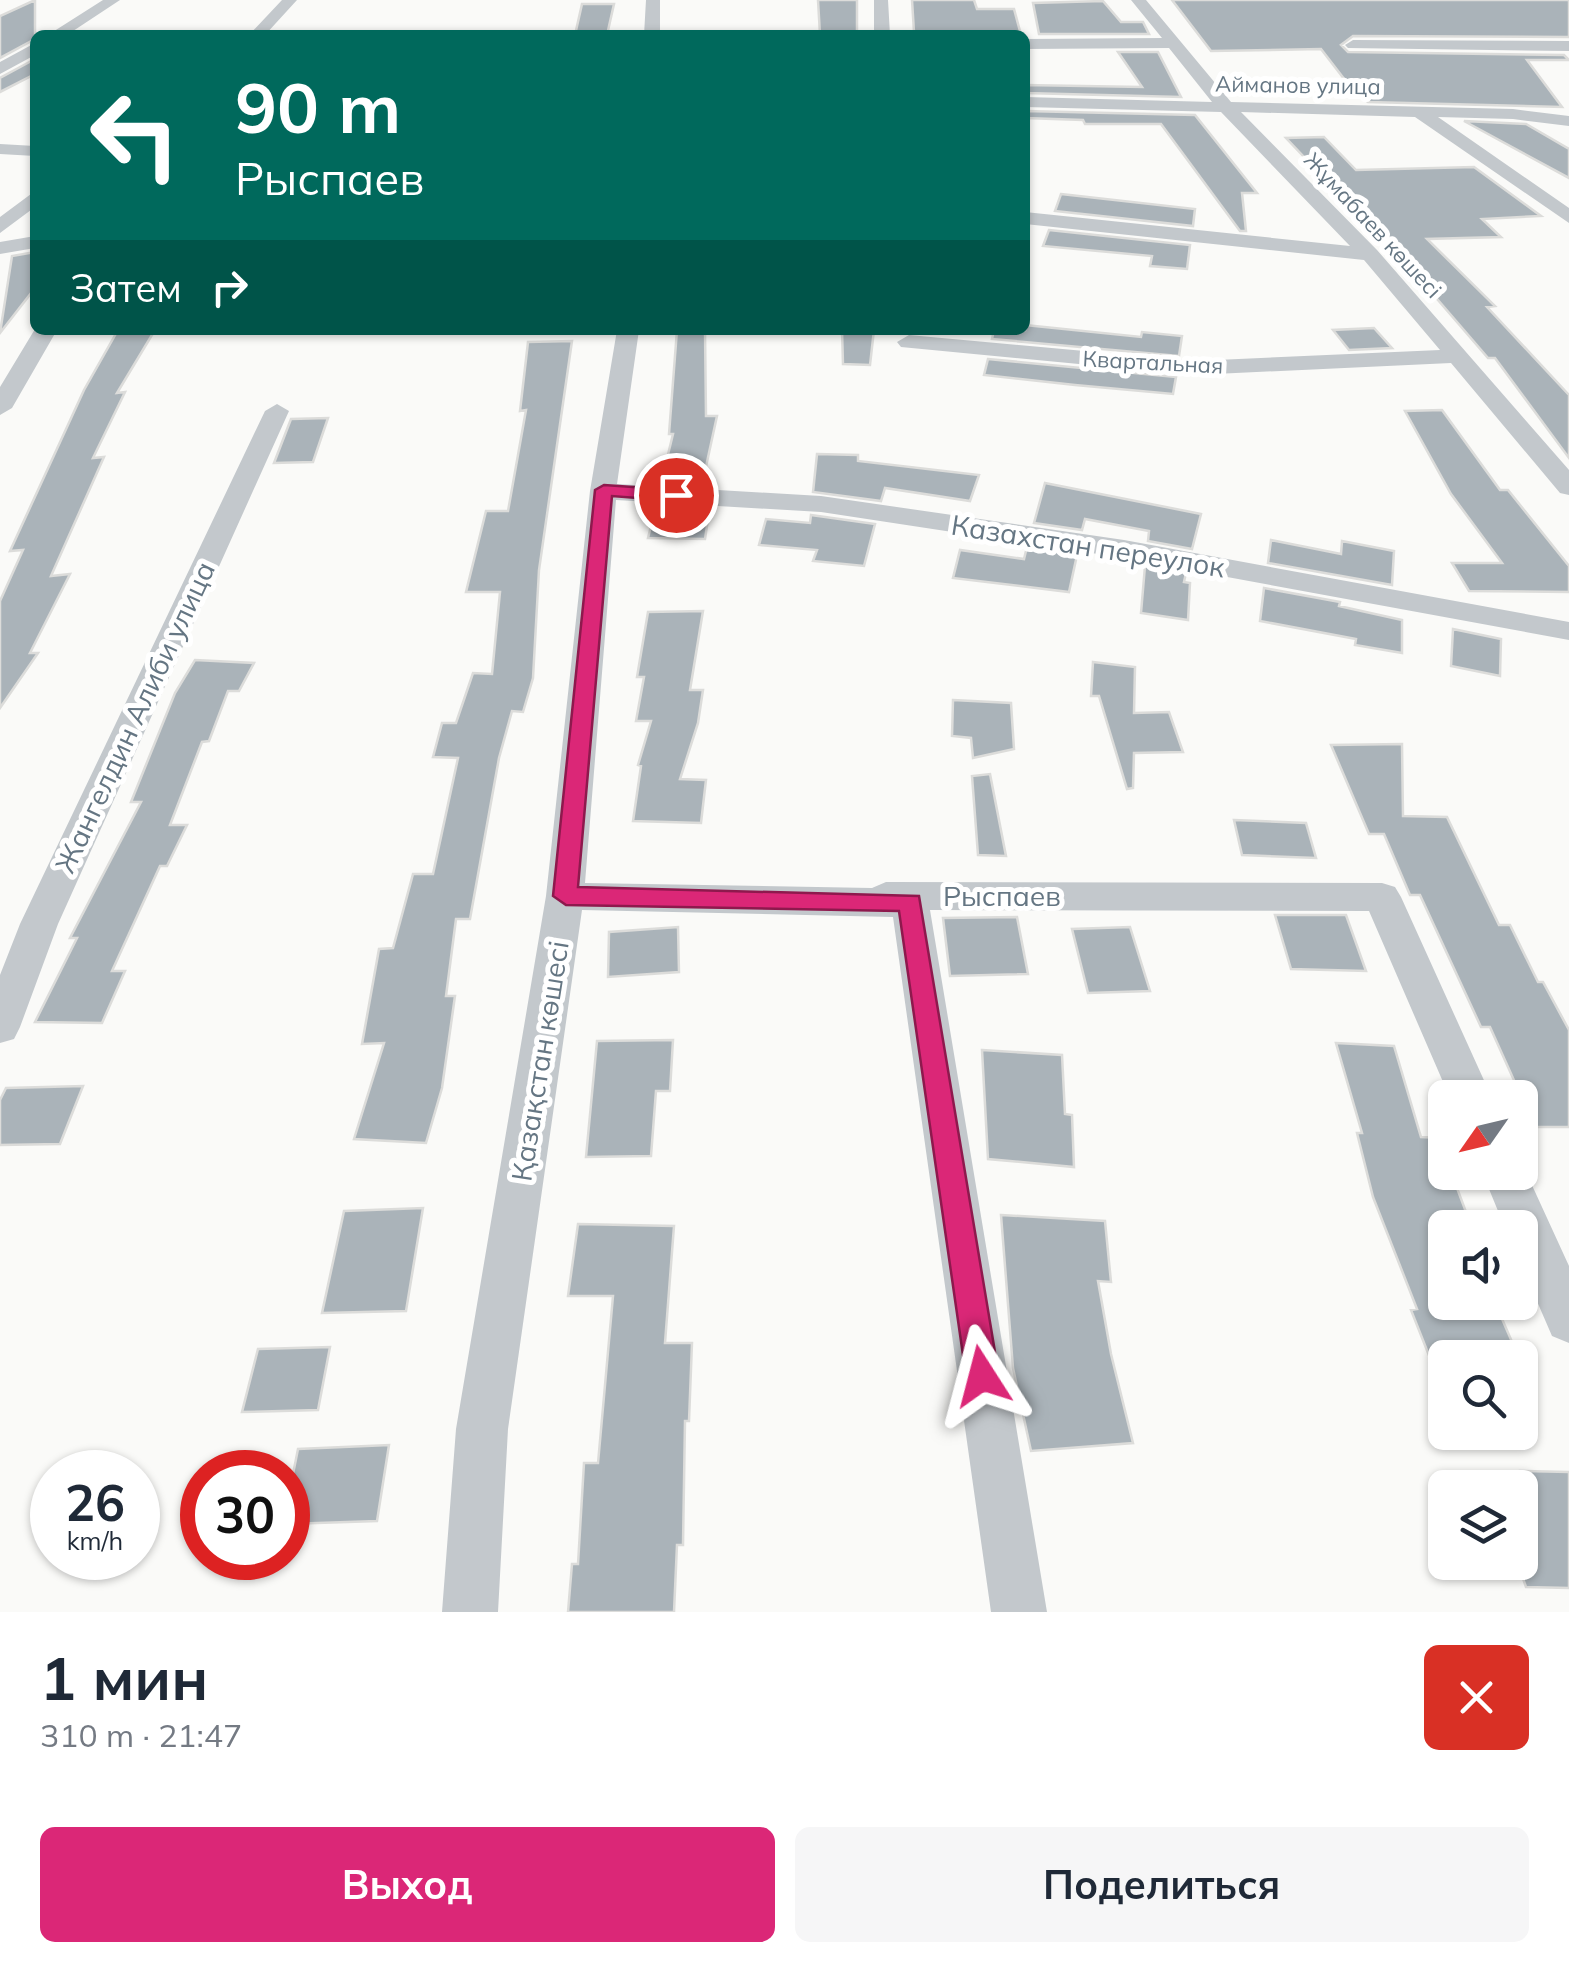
<!DOCTYPE html>
<html lang="ru">
<head>
<meta charset="utf-8">
<style>
	body { margin:0; font-family:Mulish,sans-serif; background:#f6f6f7; color:#1f2937; height:100vh; display:flex; flex-direction:column; font-size:38px; white-space:nowrap }
	* { box-sizing:border-box; margin:0 }
	p { font-size:32px; color:#747a83 }
	.icon { flex:none; width:55px; height:55px; fill:none; stroke:currentColor; stroke-width:2; stroke-linecap:round; stroke-linejoin:round }
	.map { position:relative; height:1612px; overflow:hidden }
	.details { display:flex; flex-direction:column; background:#fff; flex:1 }
	.details>* { flex:none }
	.guide { position:absolute; left:30px; top:30px; width:1000px; height:305px; border-radius:15px; box-shadow:0 2px 8px #0004; background:#00695c; color:#fff; overflow:hidden }
	.needle { width:65px; rotate:236deg }
	.fabs { position:absolute; left:1428px; top:1080px; display:grid; gap:20px }
	.fabs a { display:grid; place-items:center; width:110px; height:110px; border-radius:15px; background:#fff; box-shadow:0 2px 8px #0004; font-size:50px }
	.speed { position:absolute; left:30px; top:1450px; display:flex; gap:20px; font-size:50px; font-weight:700; text-align:center }
	.speed>* { display:grid; place-content:center; width:130px; height:130px; border-radius:50%; background:#fff; box-shadow:0 2px 8px #0004; line-height:1 }
	.speed small { font-size:25px; font-weight:400 }
	.speed .limit { border:15px solid #d22; background:#fff; color:#111 }
	.pin { position:absolute; display:grid; place-items:center; width:85px; height:85px; color:#fff; margin:-42px; border:5px solid #fff; border-radius:50%; box-shadow:0 2px 10px #0007 }
	.me { position:absolute; width:110px; margin:-55px; rotate:351deg; stroke-linejoin:round; filter:drop-shadow(0 0 8px #0008) }
	.turn { display:flex; align-items:center; gap:35px; height:210px; padding:0 40px; font-size:45px }
	.turn .icon { width:130px; height:130px; stroke-width:2.5 }
	.turn b { display:block; font-size:70px; line-height:85px }
	.then { display:flex; align-items:center; height:95px; padding:0 40px; background:#0003; gap:20px; font-size:38px }
	.round { display:grid; place-items:center; flex:none; width:105px; height:105px; border-radius:15px; background:#f6f6f7 }
	.overview { display:flex; align-items:center; justify-content:space-between; height:170px; padding:0 40px }
	h1 { font-size:60px; font-weight:700; line-height:75px }
	.primary-button { display:flex; gap:20px; margin-top:auto; padding:20px 40px }
	.primary-button a { flex:1; height:115px; border-radius:15px; background:#db2777; color:#fff; font-size:40px; font-weight:700; line-height:115px; text-align:center }
	.primary-button a+a { background:#f6f6f7; color:#1f2937 }
	.map>svg:first-child { display:block }
	.building { fill:#aab3b9; stroke:#dcdcda; stroke-width:2.5 }
	.lines { fill:none; stroke-linecap:round; stroke-linejoin:round }
	.minor { fill:#c3c8cc; fill-rule:evenodd }
	.route { fill:#db2777; stroke:#8e194d; stroke-width:2.5 }
	.labels { text-anchor:middle; stroke-width:10; stroke-linejoin:round; paint-order:stroke }
	.far-street-label { font-size:22px; fill:#657683; stroke:#fff }
	.street-label { font-size:28px; fill:#657683; stroke:#fff }
</style>
</head>
<body>
<div class="map">
<svg width="1569" height="1612" viewBox="0 0 1569 1612">
	<rect width="100%" height="100%" fill="#fafaf8"/>
	<!-- building -->
	<path class="building" d="M35,0V39L0,58V16Z
		M818,0H857V32L820,35Z
		M912,0H974L977,9H1014L1021,35L914,32Z
		M1172,0H1569V37L1353,36L1341,45L1348,52L1564,55L1569,60H1527L1562,107L1368,102L1355,93L1321,49L1211,51Z
		M1103,1L1121,22H1143L1149,34H1039L1033,3Z
		M582,4H614L607,35H575Z
		M1118,52H1158L1181,97L1025,93V85L1142,87Z
		M35,59V74L0,92V78Z
		M1025,111L1195,115L1257,193H1242L1246,231H1240L1161,124H1085L1083,120L1025,118Z
		M1464,121L1526,124L1569,149V178Z
		M1324,137L1356,170L1474,167L1541,216L1482,219L1501,237L1427,239L1495,306L1487,307L1569,395V458L1495,358H1488L1419,278L1286,138Z
		M1061,194L1195,209L1193,226L1055,211Z
		M1049,230L1190,245L1187,269L1150,266L1152,256L1043,246Z
		M35,252V288L0,333L12,256Z
		M1025,325L1141,337L1142,332L1182,336L1179,356L992,339L994,330H1025Z
		M1374,328L1392,348L1349,350L1333,330Z
		M118,330H155L117,393L125,392L93,458L104,457L51,576L70,574L30,653H38L0,708V601L23,550L10,551L84,390Z
		M677,330H705L706,416H717L702,485L661,483L673,434H669Z
		M842,330H874L870,365L843,364Z
		M572,341L539,570L533,678L523,712L512,711L499,758L470,919H456L446,996H455L442,1088L426,1143L354,1139L384,1043L362,1044L379,949L393,948L413,874H433L458,758L433,757L442,723H456L473,673L492,674L500,592H466L486,511H508L526,410L520,411L528,342Z
		M988,359L1176,377L1173,394L1075,385L984,375Z
		M1442,410L1500,490H1508L1569,566V592L1469,591L1452,563H1502L1451,494L1405,411Z
		M328,418L313,462L274,463L291,419Z
		M817,454L858,455V461L979,475L970,501L885,488L881,501L813,492Z
		M1045,483L1201,514L1192,549L1148,541L1149,531L1085,519L1082,530L1034,523Z
		M656,506L709,513L705,539L648,538Z
		M811,515L875,524L864,566L813,561L817,550L759,545L766,519L810,523Z
		M1271,540L1341,554L1342,541L1394,551L1392,585L1268,563Z
		M1027,547L1077,555L1069,592L953,578L960,550L1024,559Z
		M1145,566L1186,573L1184,582L1190,583L1188,620L1141,613Z
		M1264,588L1340,602L1339,606L1402,620V653L1355,645L1356,639L1260,621Z
		M703,611L690,690H703L698,723L680,779L706,780L701,823L633,821L641,766L638,765L651,721H636L644,677H637L648,612Z
		M1453,629L1501,639L1500,676L1451,666Z
		M195,660L254,663L239,691H228L209,741L202,742L170,825H187L167,866H160L112,971H125L102,1023L35,1022L77,938H70L141,802H131L175,693Z
		M1093,662L1135,667L1134,713L1169,712L1183,752L1134,753L1133,788L1127,789L1099,696H1091Z
		M953,700L1011,703L1014,749L973,758L971,738L952,736Z
		M1402,744L1403,816L1447,817L1499,925H1510L1538,982H1543L1569,1030V1127H1535L1490,1027H1481L1420,895H1410L1384,834H1369L1331,745Z
		M990,774L1006,856L978,855L972,776Z
		M1234,820L1306,823L1316,858L1242,855Z
		M1275,915H1346L1366,971L1291,969Z
		M1017,917L1028,974L950,976L943,918Z
		M678,927L679,972L608,977L609,932Z
		M1130,927L1150,991L1088,993L1072,929Z
		M673,1040L670,1091H656L651,1156L586,1157L597,1041Z
		M1336,1043L1394,1046L1421,1137L1441,1138L1445,1172H1451L1472,1228H1445V1308L1496,1305L1519,1358H1445L1443,1377L1435,1358H1430L1411,1310L1417,1309L1373,1197L1357,1133H1362Z
		M982,1050L1062,1055L1065,1114L1072,1115L1074,1167L988,1159Z
		M83,1086L60,1144L0,1145V1100L6,1088Z
		M423,1208L406,1311L322,1313L344,1211Z
		M1001,1215L1105,1221L1111,1282L1098,1281L1111,1354L1133,1443L1031,1451L1013,1368Z
		M578,1224L674,1226L665,1343H692L689,1421H685L683,1545H677L674,1612H568L572,1564H578L584,1463H598L613,1296H568Z
		M330,1347L318,1410L242,1412L258,1349Z
		M389,1445L377,1521L288,1524V1499L298,1449Z
		M1520,1471L1569,1472V1588L1526,1587L1520,1570Z"/>
	<g class="lines">
		<!-- minor -->
		<path class="minor" d="M103,0H120L67,35H48Z
			M282,0H297L265,35H249Z
			M646,0H660V35H644Z
			M874,0H888L890,35H874Z
			M1131,0H1146L1231,102L1513,109L1569,116V126L1513,119L1438,117L1569,208V223L1415,117L1241,112L1377,250L1569,470V495L1560,493L1451,363L1194,375L901,347L897,342L909,335L1194,361L1440,350L1364,260L1025,224V212L1350,246L1221,112L1025,107V97L1212,102L1169,48L1025,49V39L1162,38Z
			M1353,40L1569,41V51L1348,48L1345,45Z
			M35,43V55L0,74V62Z
			M0,144L35,146V156L0,154Z
			M35,191V207L0,233V217Z
			M35,236V248L0,254V242Z
			M35,329L57,330L12,408L0,415V387Z
			M617,330H639L617,484L821,496L1124,540L1569,622V640L1124,558L821,512L616,500L585,883L872,888L886,882L1382,883L1395,887L1401,897L1492,1098H1450L1369,911L930,910L1047,1612H991L893,917L582,910L508,1429L498,1612H442L456,1429L546,896L590,491Z
			M277,404L289,411L58,924L20,1027L14,1039L0,1043V975L20,924L265,411Z
			M1520,1159L1569,1266V1343L1552,1336L1520,1262V1228H1505L1482,1172H1520Z"/>
	</g>
	<!-- route -->
	<path class="route" d="M604,485L676,490L685,495L676,501L612,496L578,887L919,896L999,1376L994,1387L982,1391L971,1387L966,1376L899,911L566,905L553,896L595,490Z"/>
	<g class="labels">
		<!-- far-street labels -->
		<g class="far-street-label">
			<text transform="translate(1298 85) rotate(1)" y="8">Айманов улица</text>
			<text transform="translate(1373 225) rotate(47)" y="8">Жұмабаев көшесі</text>
			<text transform="translate(1153 362) rotate(3)" y="8">Квартальная</text>
		</g>
		<!-- street labels -->
		<g class="street-label">
			<text transform="translate(1088 546) rotate(9)" y="10">Казахстан переулок</text>
			<text transform="translate(135 717) rotate(-65)" y="10">Жангелдин Алиби улица</text>
			<text x="1002" y="906">Рыспаев</text>
			<text transform="translate(540 1061) rotate(-81)" y="10">Қазақстан көшесі</text>
		</g>
	</g>
</svg>
<div class="fabs">
<a><svg class="needle" viewBox="-14 -14 28 28"><path d="M0-13l5 13h-10z" fill="#e53935"/><path d="M0 13l5-13h-10z" fill="#747a83"/></svg></a>
<a><svg class="icon" aria-label="sound" viewBox="0 0 24 24"><path d="M4 9h4l5-4v14l-5-4H4zM17 9q2 3 0 6"/></svg></a>
<a><svg class="icon" aria-label="search" viewBox="0 0 24 24"><circle cx="10" cy="10" r="6"/><path d="M15 15l6 6"/></svg></a>
<a><svg class="icon" aria-label="layers" viewBox="0 0 24 24"><path d="M12 4l9 5-9 5-9-5zM3 14l9 5 9-5"/></svg></a>
</div>
<div class="speed"><div>26<small>km/h</small></div><div class="limit">30</div></div>
<div class="pin" style="left:676px;top:495px;background:#d93025"><svg class="icon" aria-label="arrive" viewBox="0 0 24 24"><path d="M6 21V4h12l-3 4 3 4H6"/></svg></div>
<svg class="me" style="left:982px;top:1376px" viewBox="-20 -20 40 40"><path d="M0-17L14 15 0 8-14 15z" fill="#db2777" stroke="#fff" stroke-width="4"/></svg>
<div class="guide">
<div class="turn"><svg class="icon" aria-label="left" viewBox="0 0 24 24"><path d="M17 20v-9H6M10 6l-5 5 5 5"/></svg><div><b>90 m</b>Рыспаев</div></div>
<div class="then">Затем<svg class="icon" aria-label="right" viewBox="0 0 24 24"><path d="M7 20v-9h11M14 6l5 5-5 5"/></svg></div>
</div>
</div>
<section class="details">
<div class="overview"><div><h1>1 мин</h1><p>310 m · 21:47</p></div><a class="round" style="background:#d93025;color:#fff"><svg class="icon" aria-label="close" viewBox="0 0 24 24"><path d="M6 6l12 12M18 6L6 18"/></svg></a></div>
<div class="primary-button"><a>Выход</a><a>Поделиться</a></div>
</section>
</body>
</html>
